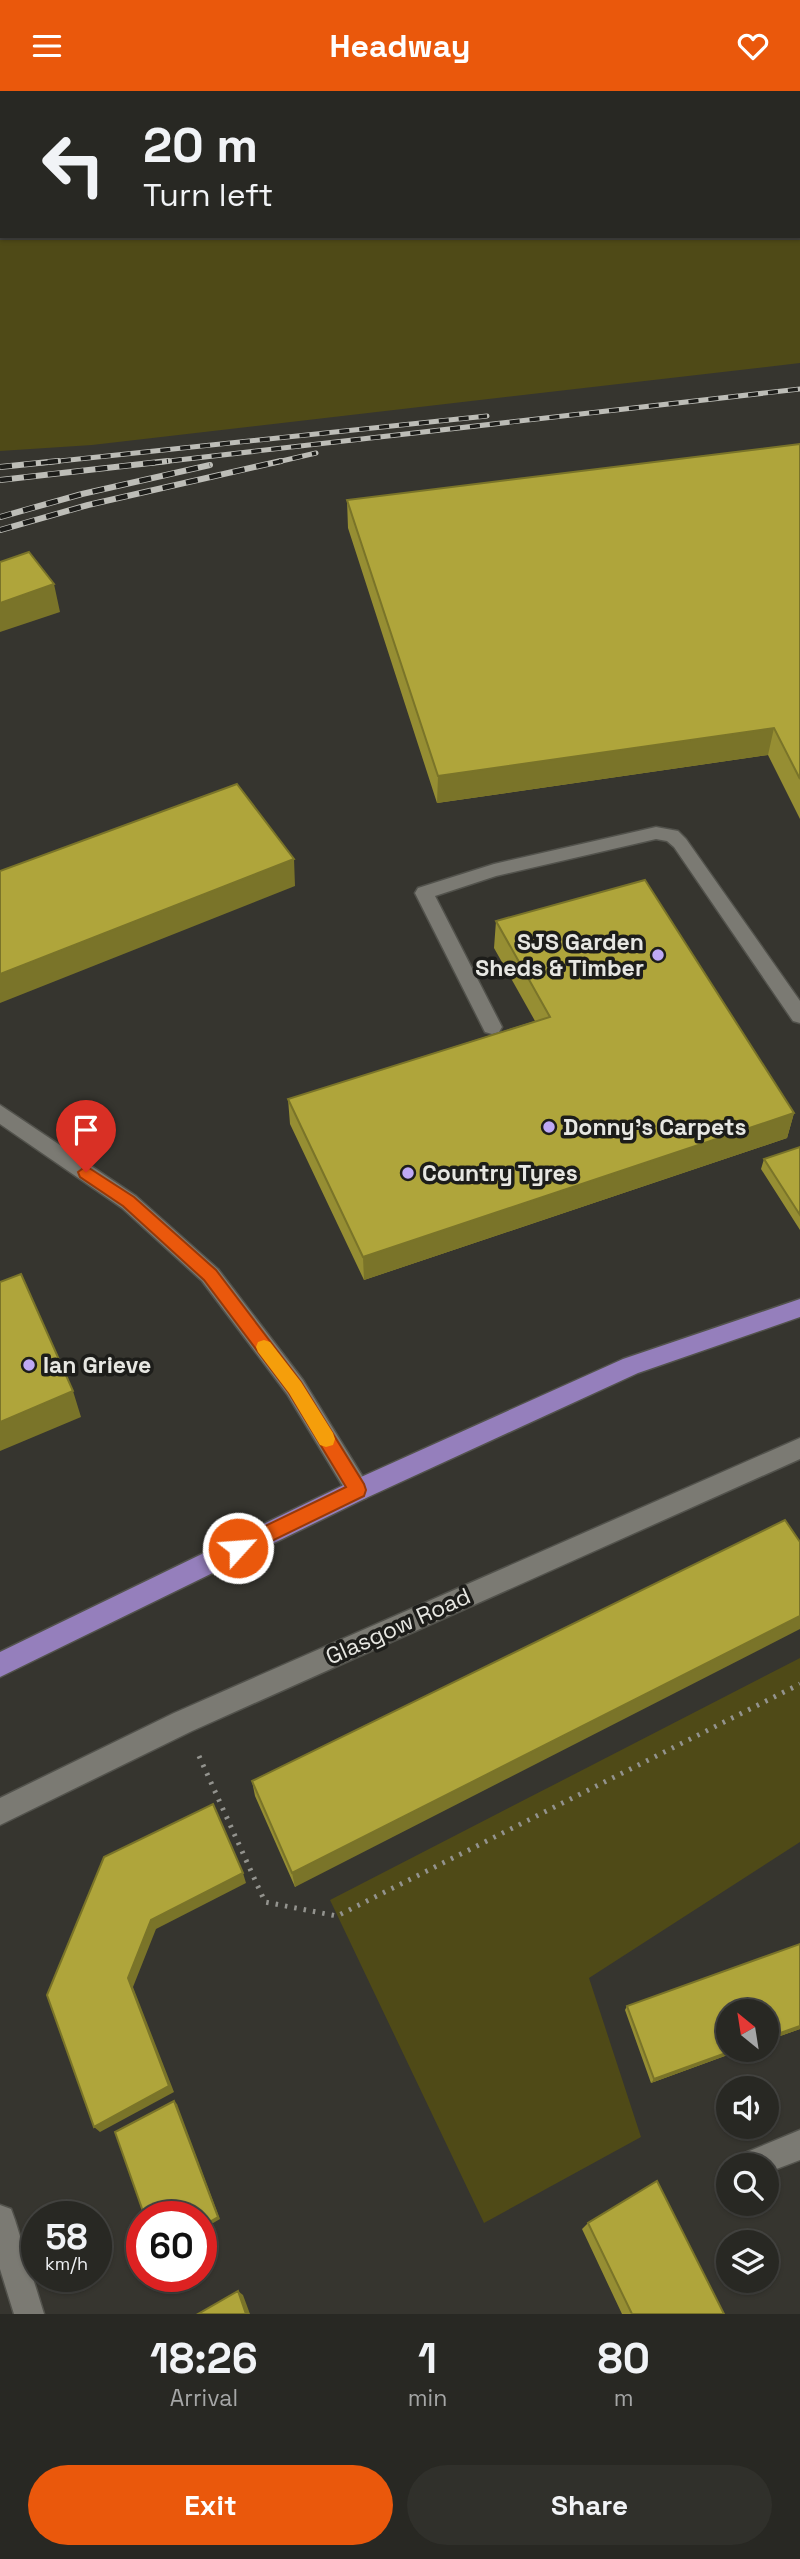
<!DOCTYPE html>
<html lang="en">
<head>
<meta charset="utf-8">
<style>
	body { margin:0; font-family:"Space Grotesk",sans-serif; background:#30302b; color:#f1f3f6; height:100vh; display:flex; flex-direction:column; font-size:26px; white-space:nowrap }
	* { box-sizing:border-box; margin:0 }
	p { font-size:23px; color:#a5a6a6 }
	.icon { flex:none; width:38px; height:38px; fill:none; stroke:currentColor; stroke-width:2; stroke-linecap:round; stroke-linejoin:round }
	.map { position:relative; height:2223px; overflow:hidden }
	.sheet { display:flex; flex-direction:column; background:#282823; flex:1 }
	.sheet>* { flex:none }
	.guide { position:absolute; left:0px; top:0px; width:802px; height:147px; box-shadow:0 2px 5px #0004,0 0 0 2px #444441; background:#282823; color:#f1f3f6; overflow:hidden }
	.needle { width:46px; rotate:330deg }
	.buttons { position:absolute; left:716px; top:1908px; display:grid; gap:14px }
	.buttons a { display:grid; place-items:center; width:63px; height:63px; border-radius:50%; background:#282823; box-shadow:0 2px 5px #0004,0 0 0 2px #444441; font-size:35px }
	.speed { position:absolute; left:21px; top:2110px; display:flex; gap:14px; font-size:35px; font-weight:700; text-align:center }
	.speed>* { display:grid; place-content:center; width:91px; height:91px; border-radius:50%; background:#282823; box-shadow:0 2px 5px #0004,0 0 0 2px #444441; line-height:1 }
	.speed small { font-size:18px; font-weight:400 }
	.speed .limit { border:10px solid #d22; background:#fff; color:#111 }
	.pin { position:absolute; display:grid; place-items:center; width:60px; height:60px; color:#fff; margin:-72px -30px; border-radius:50% 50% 50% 0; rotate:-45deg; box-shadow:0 0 7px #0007 }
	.pin .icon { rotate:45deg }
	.me { position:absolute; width:77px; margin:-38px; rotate:64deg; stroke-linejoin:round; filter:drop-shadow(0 0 5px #0008) }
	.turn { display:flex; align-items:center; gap:24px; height:147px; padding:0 28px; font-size:32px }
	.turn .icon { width:91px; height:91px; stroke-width:2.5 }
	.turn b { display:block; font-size:49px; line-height:60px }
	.eta { display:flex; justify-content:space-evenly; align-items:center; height:119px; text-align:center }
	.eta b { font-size:42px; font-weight:700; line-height:49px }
	.action { display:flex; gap:14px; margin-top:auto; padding:14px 28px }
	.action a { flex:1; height:80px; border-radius:42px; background:#ea580c; color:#fff; font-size:28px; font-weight:700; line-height:80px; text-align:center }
	.action a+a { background:#30302b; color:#f1f3f6 }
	header { display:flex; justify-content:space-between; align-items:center; height:91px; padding:0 28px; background:#ea580c; color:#fff; font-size:32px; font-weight:700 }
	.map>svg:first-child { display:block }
	.green { fill:#4f4a17; fill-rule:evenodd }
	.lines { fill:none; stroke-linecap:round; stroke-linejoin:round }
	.stream { fill:#6c50a0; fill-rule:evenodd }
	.lane-casing { stroke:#52524c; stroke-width:3 }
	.street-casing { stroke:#52524c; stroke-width:3 }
	.primary-casing { stroke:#52524c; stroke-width:3 }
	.path { stroke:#93938e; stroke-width:5; stroke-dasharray:2.5 7; stroke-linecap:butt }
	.lane { fill:#7b7a73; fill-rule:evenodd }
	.street { fill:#7b7a73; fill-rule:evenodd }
	.primary { fill:#957fbc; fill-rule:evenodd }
	.rail-far1-casing { stroke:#bdbdb7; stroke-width:5 }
	.rail-casing { stroke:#bdbdb7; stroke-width:6 }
	.rail-far1 { stroke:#1d1d1a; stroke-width:3.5; stroke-dasharray:10; stroke-linecap:butt }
	.rail { stroke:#1d1d1a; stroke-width:4.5; stroke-dasharray:12; stroke-linecap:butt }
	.wall { fill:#968e33 }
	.shaded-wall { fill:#7a7429 }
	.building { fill:#afa53b; stroke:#7a7429; stroke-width:2 }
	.route { fill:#ea580c; stroke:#983908; stroke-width:2 }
	.slow { fill:#f59e0b }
	.poi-dot { fill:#bfa9f4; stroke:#1d1d1a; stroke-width:2.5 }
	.labels { text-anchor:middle; stroke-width:7; stroke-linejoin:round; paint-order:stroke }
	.poi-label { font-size:23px; font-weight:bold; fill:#e7e7e2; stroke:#1d1d1a; text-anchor:start }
	.street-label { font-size:23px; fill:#e7e7e2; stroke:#1d1d1a }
</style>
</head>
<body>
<header><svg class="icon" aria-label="menu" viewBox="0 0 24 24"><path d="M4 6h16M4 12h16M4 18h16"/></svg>Headway<svg class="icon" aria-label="heart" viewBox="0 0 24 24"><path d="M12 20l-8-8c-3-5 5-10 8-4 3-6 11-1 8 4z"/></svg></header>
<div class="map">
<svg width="800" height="2223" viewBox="0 0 800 2223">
	<rect width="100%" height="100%" fill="#36352f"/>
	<!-- green -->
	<path class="green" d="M0,0H800V272L92,354L0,360ZM2,2H800V145H2Z
		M800,1567V1751L589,1887L641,2046L484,2132L330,1809Z"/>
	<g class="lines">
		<!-- stream -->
		<path class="stream" d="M64,0L80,2H66Z"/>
		<defs>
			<path id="lane" d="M656,736L678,740L686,748L800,910V932L793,930L674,756L667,750L656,748L496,785L435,805L502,936L499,941L492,943L485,941L415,802L418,797L494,773Z
				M0,1014L136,1105L218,1178L303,1289L366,1391L370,1399L366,1407L358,1410L350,1407L287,1303L202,1190L122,1117L0,1033Z"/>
			<path id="street" d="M800,1347V1368L192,1640L0,1734V1707L174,1622Z
				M800,2039V2069L766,2082V2074H735L740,2064Z
				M0,2114L11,2118L15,2129L44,2223H14L0,2178Z"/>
			<path id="primary" d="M800,1208V1226L638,1282L366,1407L0,1586V1561L350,1391L623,1268Z"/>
		</defs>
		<!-- lane casing -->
		<use href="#lane" class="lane-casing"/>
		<!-- street casing -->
		<use href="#street" class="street-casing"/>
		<!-- primary casing -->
		<use href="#primary" class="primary-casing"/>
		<!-- path -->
		<path class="path" d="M199,1665L265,1811L337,1825L800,1593"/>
		<!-- lane -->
		<use href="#lane" class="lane"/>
		<!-- street -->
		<use href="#street" class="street"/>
		<!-- primary -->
		<use href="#primary" class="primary"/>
		<defs>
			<path id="rail-far1" d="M41,372L487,325
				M152,372L800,298
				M273,372L316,362"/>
			<path id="rail" d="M0,376L58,370
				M0,389L168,370
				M0,426L82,403L210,374
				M0,439L88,414L281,370"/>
		</defs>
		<!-- rail-far1 casing -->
		<use href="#rail-far1" class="rail-far1-casing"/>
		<!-- rail casing -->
		<use href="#rail" class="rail-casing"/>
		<!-- rail-far1 -->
		<use href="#rail-far1" class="rail-far1"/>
		<!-- rail -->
		<use href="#rail" class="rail"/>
	</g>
	<!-- wall -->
	<path class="wall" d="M800,353V728L768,664L437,712L348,437L347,409Z
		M496,830L794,1022L787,1047L364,1189L290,1033L288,1008L535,930L494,857Z
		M800,1056V1139L761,1078L764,1068Z
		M785,1429L295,1796L255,1705L252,1690Z
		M800,1853V1938L766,1950V1920H728V1958H744L651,1992L625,1919L627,1915Z
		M588,2132L724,2223H622L582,2138Z"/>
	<!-- shaded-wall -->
	<path class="shaded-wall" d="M54,493L60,521L0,541V512Z
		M774,637L768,664L437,712L438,685Z
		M294,768L295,795L0,912V883Z
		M794,1022L787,1047L364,1189L363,1166Z
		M73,1300L81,1326L0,1360V1331Z
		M800,1525V1538L295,1796L292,1782Z
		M243,1782L246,1792L156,1838L133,1896L174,2001L100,2041L94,2036L128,1887L151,1829Z
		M800,1935V1938L766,1950V1947Z
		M737,1958H744L651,1992L654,1988Z
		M174,2010L177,2013L220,2128L201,2139Z
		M238,2200L243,2204L250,2223H246Z"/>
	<!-- building -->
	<path class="building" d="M800,353V688L774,637L438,685L347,409Z
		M29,461L54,493L0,512V471Z
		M237,693L294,768L0,883V780Z
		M645,789L794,1022L363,1166L288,1008L550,926L496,830Z
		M800,1056V1124L764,1068Z
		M21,1183L73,1300L0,1331V1191Z
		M785,1429L800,1451V1525L292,1782L252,1690Z
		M213,1713L243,1782L151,1829L128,1887L169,1995L94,2036L47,1904L104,1766Z
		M800,1853V1935L766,1947V1920H728V1958H737L654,1988L627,1915Z
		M174,2010L218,2126L201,2136V2126H145L115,2041Z
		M657,2090L724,2223H632L588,2132Z
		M238,2200L246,2223H198Z"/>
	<!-- route -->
	<path class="route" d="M86,1075L134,1106L216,1179L301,1291L364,1393L366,1399L364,1405L245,1463L238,1466L232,1463L229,1457L232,1451L346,1396L289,1302L204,1189L123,1115L80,1086L78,1081Z"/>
	<!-- slow -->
	<path class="slow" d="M264,1249L270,1251L301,1291L333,1342L335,1348L333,1354L326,1356L320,1354L289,1302L258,1261L256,1256L258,1251Z"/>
	<!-- markers -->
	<g class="poi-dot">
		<circle cx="658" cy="864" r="7"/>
		<circle cx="549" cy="1036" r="7"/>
		<circle cx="408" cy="1082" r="7"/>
		<circle cx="29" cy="1274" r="7"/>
	</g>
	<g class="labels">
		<!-- poi labels -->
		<g class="poi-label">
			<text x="644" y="859" text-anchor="end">SJS Garden<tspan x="644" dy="26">Sheds &amp; Timber</tspan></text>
			<text x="563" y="1044">Donny's Carpets</text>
			<text x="422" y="1090">Country Tyres</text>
			<text x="43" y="1282">Ian Grieve</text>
		</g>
		<!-- street labels -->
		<g class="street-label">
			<text transform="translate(398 1535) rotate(-24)" y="8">Glasgow Road</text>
		</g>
	</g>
</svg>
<div class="buttons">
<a><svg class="needle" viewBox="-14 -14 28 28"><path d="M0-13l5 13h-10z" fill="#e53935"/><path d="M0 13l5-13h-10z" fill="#a5a6a6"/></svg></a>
<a><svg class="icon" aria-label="sound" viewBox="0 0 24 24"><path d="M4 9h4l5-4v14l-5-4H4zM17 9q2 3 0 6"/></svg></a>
<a><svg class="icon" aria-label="search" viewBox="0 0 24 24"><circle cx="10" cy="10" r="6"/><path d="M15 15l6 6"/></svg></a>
<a><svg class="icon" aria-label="layers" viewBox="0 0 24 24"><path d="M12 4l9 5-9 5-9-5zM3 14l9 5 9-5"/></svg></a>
</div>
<div class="speed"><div>58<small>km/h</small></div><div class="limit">60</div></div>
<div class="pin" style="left:86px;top:1081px;background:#d93025"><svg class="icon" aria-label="arrive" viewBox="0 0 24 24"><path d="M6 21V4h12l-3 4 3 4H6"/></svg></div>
<svg class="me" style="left:238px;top:1457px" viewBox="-20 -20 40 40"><circle r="17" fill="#ea580c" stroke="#fff" stroke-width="3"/><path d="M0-11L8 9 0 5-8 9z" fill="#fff"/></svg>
<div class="guide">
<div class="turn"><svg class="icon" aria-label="left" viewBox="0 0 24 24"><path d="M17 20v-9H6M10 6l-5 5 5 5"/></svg><div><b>20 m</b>Turn left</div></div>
</div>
</div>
<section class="sheet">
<div class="eta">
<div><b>18:26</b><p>Arrival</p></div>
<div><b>1</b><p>min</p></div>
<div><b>80</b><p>m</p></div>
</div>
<div class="action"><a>Exit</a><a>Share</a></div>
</section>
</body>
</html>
